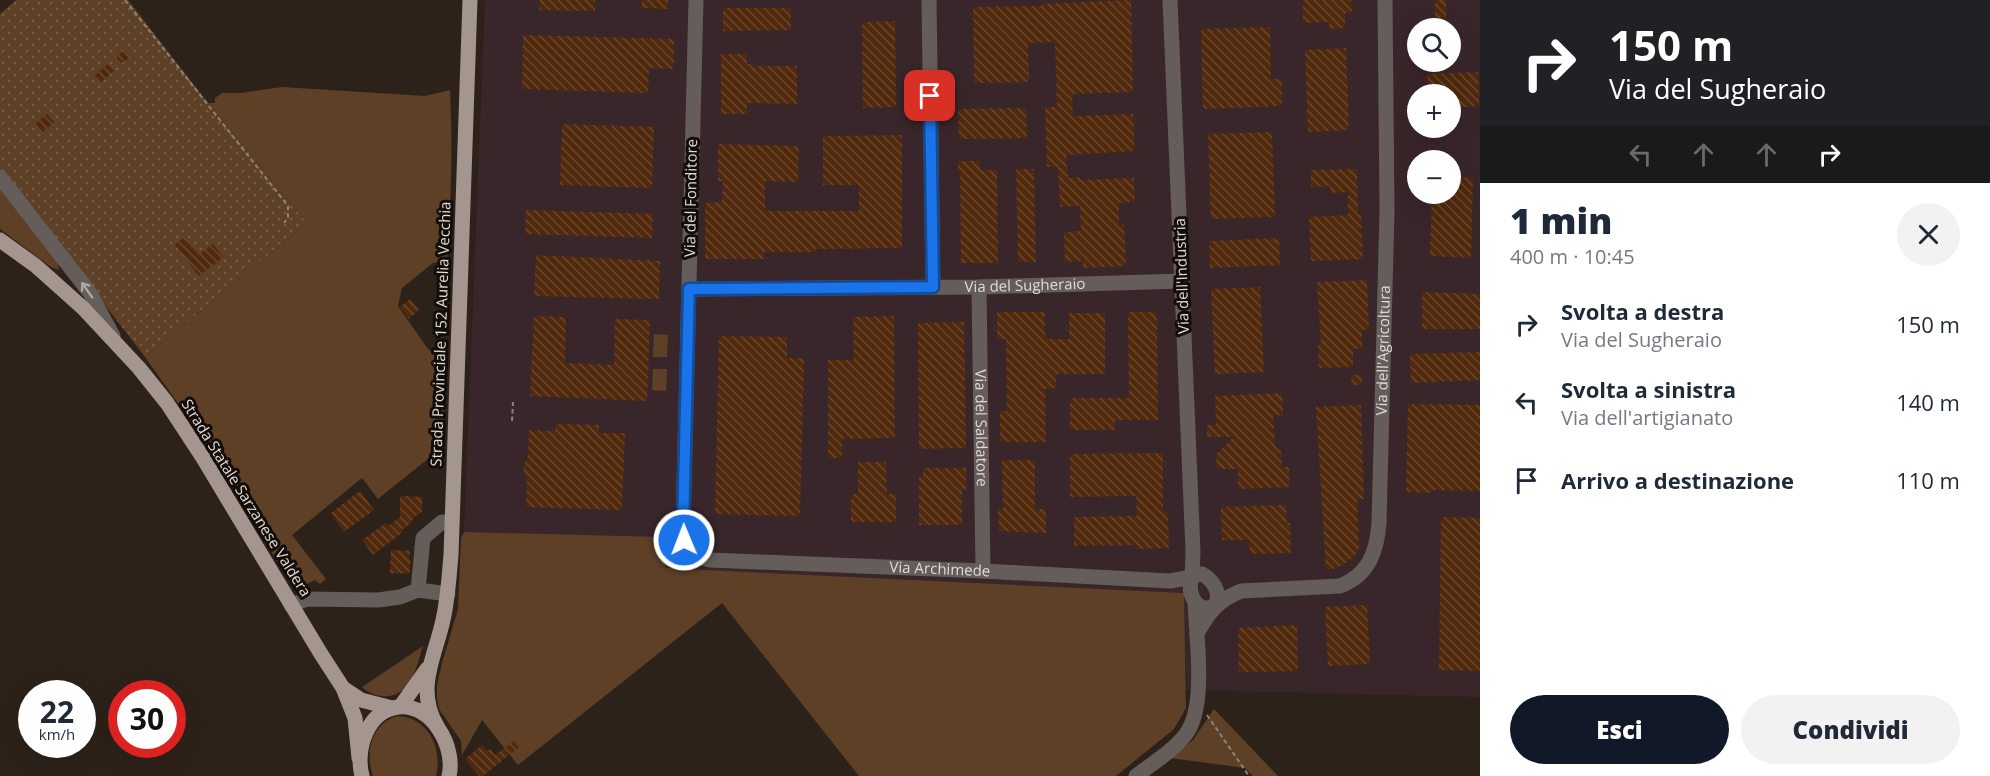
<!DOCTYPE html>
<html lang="it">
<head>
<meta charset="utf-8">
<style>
	body { margin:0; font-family:"Open Sans",sans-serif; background:#f2f2f3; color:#1f2937; height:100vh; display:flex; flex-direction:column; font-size:22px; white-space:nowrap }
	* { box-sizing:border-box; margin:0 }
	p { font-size:20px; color:#747a83 }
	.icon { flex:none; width:33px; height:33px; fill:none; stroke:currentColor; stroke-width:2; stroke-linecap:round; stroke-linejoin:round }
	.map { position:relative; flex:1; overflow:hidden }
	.sheet { display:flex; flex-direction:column; background:#fff; width:510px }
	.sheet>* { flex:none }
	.top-card { background:#202124; color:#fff; overflow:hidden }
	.buttons { position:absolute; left:1407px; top:18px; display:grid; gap:12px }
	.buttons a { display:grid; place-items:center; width:54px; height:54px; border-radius:50%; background:#fff; box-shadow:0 6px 24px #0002; font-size:30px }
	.speed { position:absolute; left:18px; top:680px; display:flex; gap:12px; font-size:30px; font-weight:700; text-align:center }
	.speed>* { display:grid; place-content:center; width:78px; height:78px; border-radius:50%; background:#fff; box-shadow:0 6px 24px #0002; line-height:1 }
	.speed small { font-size:15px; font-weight:400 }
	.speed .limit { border:9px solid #d22; background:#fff; color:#111 }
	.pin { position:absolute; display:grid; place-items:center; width:51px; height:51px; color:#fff; margin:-26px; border-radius:12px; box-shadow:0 3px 9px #0006 }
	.me { position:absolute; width:66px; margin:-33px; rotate:359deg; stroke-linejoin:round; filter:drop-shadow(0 0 4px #0008) }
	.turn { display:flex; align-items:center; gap:21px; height:126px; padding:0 30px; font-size:27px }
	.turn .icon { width:78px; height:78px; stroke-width:2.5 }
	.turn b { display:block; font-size:42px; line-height:51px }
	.lanes { display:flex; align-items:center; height:57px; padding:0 30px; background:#0003; justify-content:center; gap:30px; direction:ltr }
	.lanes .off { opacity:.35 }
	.round { display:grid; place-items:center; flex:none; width:63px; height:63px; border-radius:32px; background:#f2f2f3 }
	.summary { display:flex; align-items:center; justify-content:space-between; height:102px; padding:0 30px }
	h1 { font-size:36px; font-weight:800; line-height:45px }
	.cta { display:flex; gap:12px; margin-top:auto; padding:12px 30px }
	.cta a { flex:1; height:69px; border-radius:36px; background:#111827; color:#fff; font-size:24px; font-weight:800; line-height:69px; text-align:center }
	.cta a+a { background:#f2f2f3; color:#1f2937 }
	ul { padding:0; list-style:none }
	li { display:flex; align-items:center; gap:18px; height:78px; padding:0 30px }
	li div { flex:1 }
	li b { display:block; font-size:22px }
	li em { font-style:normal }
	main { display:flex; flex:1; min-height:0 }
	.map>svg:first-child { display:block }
	.commercial { fill:#39262b; fill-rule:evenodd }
	.grass { fill:#5d4026 }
	.garden { fill:url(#garden-dots) }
	.building { fill:url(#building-back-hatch) }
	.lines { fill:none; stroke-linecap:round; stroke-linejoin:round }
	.path { stroke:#8c827b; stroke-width:2; stroke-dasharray:4.5 3; stroke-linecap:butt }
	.minor { stroke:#645d5a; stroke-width:15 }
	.major { stroke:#a4968f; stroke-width:15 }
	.oneway { stroke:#afa7a3 }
	.route-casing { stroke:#114b97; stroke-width:15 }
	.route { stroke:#1a73e8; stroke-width:10 }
	.labels { text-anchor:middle; stroke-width:6; stroke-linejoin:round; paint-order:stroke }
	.street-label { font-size:15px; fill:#e1d9d3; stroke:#120d09 }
</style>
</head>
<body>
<main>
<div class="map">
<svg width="1480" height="776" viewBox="0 0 1480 776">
	<defs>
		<pattern id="garden-dots" width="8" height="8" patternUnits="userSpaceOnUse" patternTransform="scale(1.5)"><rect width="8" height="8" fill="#5d4026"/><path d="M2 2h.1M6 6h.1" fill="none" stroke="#745b45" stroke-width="1.8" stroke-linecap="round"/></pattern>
		<pattern id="building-back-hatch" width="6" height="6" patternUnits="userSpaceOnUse" patternTransform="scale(1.5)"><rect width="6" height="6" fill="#51290c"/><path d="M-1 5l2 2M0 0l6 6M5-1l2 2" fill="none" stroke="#6a472e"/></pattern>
	</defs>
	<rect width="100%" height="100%" fill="#2d2219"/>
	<!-- commercial -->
	<path class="commercial" d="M485,0H1480V697L1187,690L1183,593L664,568L665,537L464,532ZM1418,28H1450V62H1418ZM1418,94H1450V128H1418ZM1418,160H1450V194H1418Z"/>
	<!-- grass -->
	<path class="grass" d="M282,87L425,96L450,90C453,147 451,204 447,261L433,263L402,288L398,306L428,349L445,360L443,453L429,458L378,499L362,478L292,535L326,579L320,584L315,580L295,590L193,424L145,357L307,223L208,103H215V98L222,93H241Z
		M0,188L58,263L59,270L51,267L0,229Z
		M654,334L668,335L667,357H653Z
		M653,369H667L666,391L652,390Z
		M464,532L665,537V568L1184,593L1186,708L1174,729L1116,776H859L722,603L518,765L482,720L462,755L461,741L439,709L437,698V685L442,663L458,609L461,538Z
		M423,646C419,658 416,673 409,683C397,701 375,699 362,687Z
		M1214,709L1278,776H1253L1245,768L1170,758L1193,740Z
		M397,716C428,717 443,748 436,776H373C365,753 371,724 397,716Z"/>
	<!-- garden -->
	<path class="garden" d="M16,0H128L208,103L307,223L145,357L0,169V14Z"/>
	<!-- building -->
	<path class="building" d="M540,0H595V11L539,10Z
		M642,0H668V9L641,8Z
		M1131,0L1133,92L1072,94L1073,116L1133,114L1135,151L1066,155L1068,178L1080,177V180L1134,178L1135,202L1119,203V224H1124L1126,266L1083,268V261L1065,262L1064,232L1081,231L1080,206L1060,207L1058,167H1047L1045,107H1057L1055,42L1028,43L1029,82L974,83L973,7L1041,6V4Z
		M1303,0H1351L1352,13H1345V28L1329,29V22L1303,23Z
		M1435,0H1446V25H1435Z
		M723,8H791V30L723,31Z
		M895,21L896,107L863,108L862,22Z
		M1270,27L1271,79H1282V106L1203,109L1201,29Z
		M523,35L674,39V69L649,68L648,93L522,89Z
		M1346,48L1349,130L1308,132L1305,50Z
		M124,50L130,57L122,63L116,57Z
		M721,54H747V64H754V66H797V104L751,103L747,105V114H721Z
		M109,63L115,70L100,83L94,76Z
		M1478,72L1479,106L1450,108V94H1428L1427,74Z
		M1026,108L1027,138L959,139L958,109Z
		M47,114L54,122L42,133L34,125Z
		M562,124L654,127L652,188L560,185Z
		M1272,132L1275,217L1211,219L1208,134Z
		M902,135V248L816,249V252H764V259H705V203L722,202L723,181H718V144L799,146L798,182L765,181V211H859V185H823V136Z
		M958,161H980V170H997L998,263H961L960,170H958Z
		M1016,169H1034L1036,262H1018Z
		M1357,169L1358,215L1361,214L1363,259L1311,261L1309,217L1348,215V192L1330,193V186L1311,187V170Z
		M1450,177L1473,178L1471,258L1430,256L1432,194H1450Z
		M526,210L653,214L652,238L525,234Z
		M184,237L199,255L213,244L223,257L199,276L175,245Z
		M1279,238L1280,265L1210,268L1209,241Z
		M536,255L660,261L659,299L534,296Z
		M1367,280L1369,330H1362V349H1353V367L1319,368L1318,342H1321L1317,282Z
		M1260,287L1264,372L1215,374L1211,289Z
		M1422,292L1480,294V329H1422Z
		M410,299L419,310L409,319L400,307Z
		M997,312H1045V332L1047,339H1069V313H1105V374H1056V388L1045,389L1046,442H1000V411H1007L1006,339H997Z
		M1128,312H1157L1158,420H1115V430H1070V398H1129Z
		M534,316L566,317L565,363L614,365L615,319L650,320L647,401L530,396Z
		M894,316L895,438L842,439V458H828V360H854L853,317Z
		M964,322L966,448L919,449L918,323Z
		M719,336L787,337V358H804L800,516L715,514Z
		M1480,352V380L1411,383L1410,354Z
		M1351,375H1362V385H1352Z
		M1282,393L1283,415L1273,416L1275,446L1281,452L1282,467H1289L1290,487L1238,489V469H1217L1216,454L1234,437H1207V425H1216L1215,396Z
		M1408,404L1480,405V491L1431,490V493L1406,492Z
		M1361,405L1364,499H1357L1359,548L1354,557L1344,564L1334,569H1326L1316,407Z
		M556,424L599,425V433H625L622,510L526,507L527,481L523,468L528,456L529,430L555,431Z
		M1163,453V512H1168L1169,548L1137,549V545L1074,546V517L1137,516L1136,496L1070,497V454Z
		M1002,460H1035V509H1046V533L999,531L998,509H1003Z
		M858,462H886L887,494H896V522H851V494H858Z
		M923,468H966V490H962V525H919V477H923Z
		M360,491L374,510L344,532L331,513Z
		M400,496L422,497V512L414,517L411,523L402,530L403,532L373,555L362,540L386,523L388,526L400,517Z
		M1286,505L1287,523H1290L1291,553L1250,554L1249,540H1222L1221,507Z
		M1441,517L1480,518V671L1439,670Z
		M391,550L410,551L409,560H411L409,574L390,573Z
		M1367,605L1370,664L1328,666L1325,607Z
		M1297,625L1298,671L1239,672L1238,628Z
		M514,741L519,747L483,776H479L465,759L482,745L487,751L490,749L495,755Z"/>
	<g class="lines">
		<!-- path -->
		<path class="path" d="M125,0L288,206V218L284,223
			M512,421L513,402
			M1207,715L1249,776"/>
		<!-- minor -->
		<g class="minor">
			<path id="s1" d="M696,0L683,527C685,546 691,557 711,560L983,571L1170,581L1192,577L1193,551L1170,0"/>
			<path d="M929,0L933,287"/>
			<path d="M0,177L90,293L113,336"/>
			<path id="s2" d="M979,287L983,571"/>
			<path id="s3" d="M689,289L979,287L1182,281"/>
			<path d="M1202,574C1213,580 1221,592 1216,604C1198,619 1183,589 1194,575Z"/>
			<path d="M418,590L423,538L442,522H452"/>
			<path d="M291,605L307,599L378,600L400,597L418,590L448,594"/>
			<path id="s4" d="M1197,634C1208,612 1219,600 1241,591L1340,586C1369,575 1377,551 1379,523L1387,210L1385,0"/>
			<path d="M1136,776C1153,763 1173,751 1186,734C1207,705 1196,637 1195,602"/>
		</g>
		<!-- major -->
		<path class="major" d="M0,240L36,266L83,308L139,368L167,403L203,458L321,654L343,688L355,718L359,758
			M343,688L361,700L392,708
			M400,707L427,669
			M437,726C415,689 435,657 443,620C448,598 449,577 451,555L470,0
			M362,776C355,750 367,710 399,707C432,704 456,747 449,776"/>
	</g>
	<!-- one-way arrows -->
	<defs><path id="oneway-shaft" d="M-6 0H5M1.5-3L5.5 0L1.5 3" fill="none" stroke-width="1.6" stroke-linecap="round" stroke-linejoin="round" transform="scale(1.5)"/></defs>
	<use class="oneway" href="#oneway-shaft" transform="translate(87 290) rotate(-125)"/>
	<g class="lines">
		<defs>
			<path id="route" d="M684,540L683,527L689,289L933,287L930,96"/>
		</defs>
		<!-- route casing -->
		<use href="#route" class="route-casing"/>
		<!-- route -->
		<use href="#route" class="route"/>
	</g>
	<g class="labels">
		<!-- street labels -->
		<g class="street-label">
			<text transform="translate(691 198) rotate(-89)" y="5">Via del Fonditore</text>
			<text transform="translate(1182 276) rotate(-92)" y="5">Via dell'Industria</text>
			<text dy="5" stroke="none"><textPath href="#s3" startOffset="336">Via del Sugheraio</textPath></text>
			<text transform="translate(441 334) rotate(-88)" y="5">Strada Provinciale 152 Aurelia Vecchia</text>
			<text dy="5" stroke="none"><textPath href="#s4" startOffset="414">Via dell'Agricoltura</textPath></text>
			<text dy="5" stroke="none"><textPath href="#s2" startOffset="141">Via del Saldatore</textPath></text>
			<text transform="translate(246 498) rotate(58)" y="5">Strada Statale Sarzanese Valdera</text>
			<text dy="5" stroke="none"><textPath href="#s1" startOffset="804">Via Archimede</textPath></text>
		</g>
	</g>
</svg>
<div class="buttons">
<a><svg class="icon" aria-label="search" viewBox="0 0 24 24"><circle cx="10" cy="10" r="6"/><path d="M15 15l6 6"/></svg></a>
<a>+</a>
<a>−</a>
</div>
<div class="speed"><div>22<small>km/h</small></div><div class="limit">30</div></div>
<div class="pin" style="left:930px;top:96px;background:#d93025"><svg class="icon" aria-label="arrive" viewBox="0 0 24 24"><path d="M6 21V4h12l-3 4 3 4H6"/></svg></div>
<svg class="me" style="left:684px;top:540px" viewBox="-20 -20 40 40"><circle r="17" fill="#1a73e8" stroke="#fff" stroke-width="3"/><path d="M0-11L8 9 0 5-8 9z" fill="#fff"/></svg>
</div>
<section class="sheet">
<div class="top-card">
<div class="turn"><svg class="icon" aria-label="right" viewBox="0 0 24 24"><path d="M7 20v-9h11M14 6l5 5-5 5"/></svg><div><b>150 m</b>Via del Sugheraio</div></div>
<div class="lanes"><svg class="icon off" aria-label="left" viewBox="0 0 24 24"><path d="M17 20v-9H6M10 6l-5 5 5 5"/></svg><svg class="icon off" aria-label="ahead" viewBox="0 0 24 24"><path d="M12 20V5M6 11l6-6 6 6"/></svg><svg class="icon off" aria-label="ahead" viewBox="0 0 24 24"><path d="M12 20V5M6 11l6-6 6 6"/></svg><svg class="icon" aria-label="right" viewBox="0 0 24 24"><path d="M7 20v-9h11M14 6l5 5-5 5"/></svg></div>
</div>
<div class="summary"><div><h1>1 min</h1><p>400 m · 10:45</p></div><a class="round"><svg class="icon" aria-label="close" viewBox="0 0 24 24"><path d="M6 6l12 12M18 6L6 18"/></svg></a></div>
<ul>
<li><svg class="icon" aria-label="right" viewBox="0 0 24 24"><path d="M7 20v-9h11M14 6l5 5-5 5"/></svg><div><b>Svolta a destra</b><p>Via del Sugheraio</p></div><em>150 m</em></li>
<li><svg class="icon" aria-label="left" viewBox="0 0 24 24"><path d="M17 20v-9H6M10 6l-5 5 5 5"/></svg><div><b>Svolta a sinistra</b><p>Via dell'artigianato</p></div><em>140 m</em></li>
<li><svg class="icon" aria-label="arrive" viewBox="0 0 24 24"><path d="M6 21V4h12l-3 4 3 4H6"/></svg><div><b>Arrivo a destinazione</b></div><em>110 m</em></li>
</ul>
<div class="cta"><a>Esci</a><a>Condividi</a></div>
</section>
</main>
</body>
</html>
